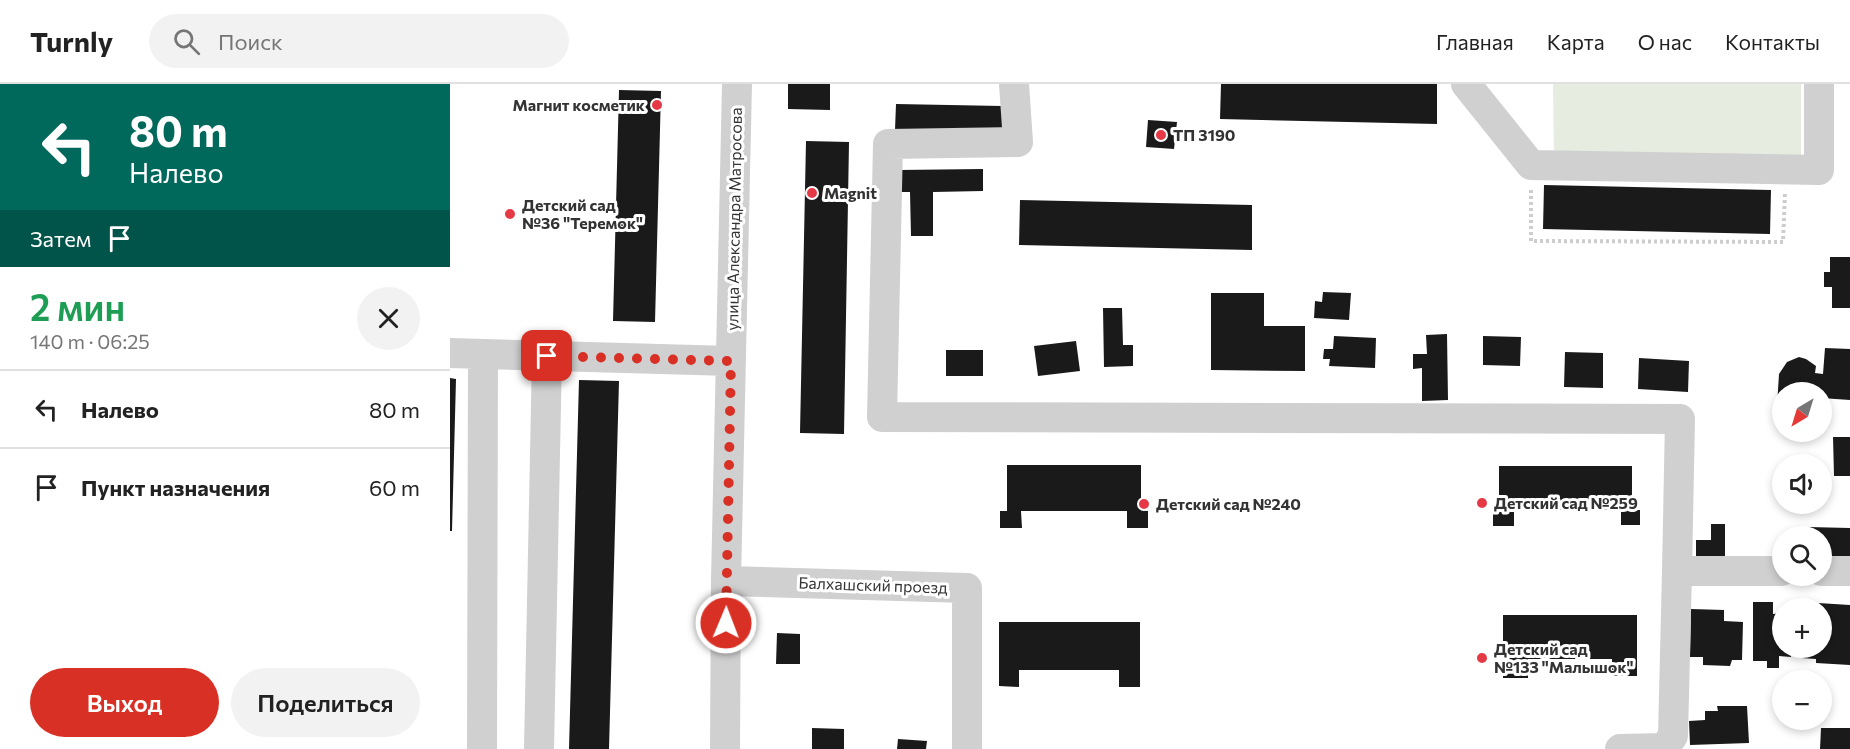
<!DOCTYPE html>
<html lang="ru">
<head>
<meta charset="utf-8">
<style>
	body { margin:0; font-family:Commissioner,sans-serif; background:#f2f2f2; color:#222; height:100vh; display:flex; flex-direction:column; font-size:22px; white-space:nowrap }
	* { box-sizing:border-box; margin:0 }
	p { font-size:20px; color:#767676 }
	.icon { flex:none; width:33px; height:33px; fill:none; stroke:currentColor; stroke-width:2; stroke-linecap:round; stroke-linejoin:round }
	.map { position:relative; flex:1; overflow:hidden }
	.sheet { display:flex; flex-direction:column; background:#fff; width:450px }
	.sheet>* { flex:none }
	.top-card { background:#00695c; color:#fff; overflow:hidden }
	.needle { width:39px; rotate:218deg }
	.buttons { position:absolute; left:1322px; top:298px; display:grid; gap:12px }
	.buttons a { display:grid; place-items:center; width:60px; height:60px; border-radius:50%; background:#fff; box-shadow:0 3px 9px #0003; font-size:30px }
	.pin { position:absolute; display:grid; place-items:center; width:51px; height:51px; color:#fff; margin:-26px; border-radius:12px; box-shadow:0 3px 9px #0006 }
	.me { position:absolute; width:66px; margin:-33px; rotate:1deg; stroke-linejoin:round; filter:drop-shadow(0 0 4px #0008) }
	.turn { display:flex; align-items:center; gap:21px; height:126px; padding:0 30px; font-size:27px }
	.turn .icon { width:78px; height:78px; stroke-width:2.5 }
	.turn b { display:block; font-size:42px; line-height:51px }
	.then { display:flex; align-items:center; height:57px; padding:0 30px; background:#0003; gap:12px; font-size:22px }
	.round { display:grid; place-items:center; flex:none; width:63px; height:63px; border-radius:32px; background:#f2f2f2 }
	.head { display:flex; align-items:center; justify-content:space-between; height:102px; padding:0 30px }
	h1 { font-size:36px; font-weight:600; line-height:45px; color:#1e9e55 }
	.button { display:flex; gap:12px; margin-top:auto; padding:12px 30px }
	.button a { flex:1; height:69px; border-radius:36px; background:#d93025; color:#fff; font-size:24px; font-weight:600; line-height:69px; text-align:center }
	.button a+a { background:#f2f2f2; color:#222 }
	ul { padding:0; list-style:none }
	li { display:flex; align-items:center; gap:18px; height:78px; padding:0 30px; border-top:2px solid #e0e0e0 }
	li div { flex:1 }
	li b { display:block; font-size:22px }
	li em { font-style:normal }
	header { display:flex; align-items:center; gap:36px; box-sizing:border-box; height:84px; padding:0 30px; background:#fff; border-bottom:2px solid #e0e0e0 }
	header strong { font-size:28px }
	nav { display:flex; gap:33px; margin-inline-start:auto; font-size:21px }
	.search { width:420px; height:54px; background:#f2f2f2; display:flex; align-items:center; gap:15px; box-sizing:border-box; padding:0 21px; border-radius:33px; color:#767676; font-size:22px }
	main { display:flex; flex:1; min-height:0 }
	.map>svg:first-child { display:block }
	.green { fill:#e6ecdf }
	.building { fill:#1a1a1a }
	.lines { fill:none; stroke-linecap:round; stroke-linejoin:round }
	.path { stroke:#cdcdcd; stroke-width:4; stroke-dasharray:3 3; stroke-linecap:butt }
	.minor { stroke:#d0d0d0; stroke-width:30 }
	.route { stroke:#d93025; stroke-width:10; stroke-dasharray:0 18 }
	.poi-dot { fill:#e63946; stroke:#fff; stroke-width:2 }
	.labels { text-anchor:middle; stroke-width:6; stroke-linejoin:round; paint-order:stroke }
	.poi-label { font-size:16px; font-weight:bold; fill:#333; stroke:#fff; text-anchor:start }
	.street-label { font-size:16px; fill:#333; stroke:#fff }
</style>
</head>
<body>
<header>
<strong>Turnly</strong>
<div class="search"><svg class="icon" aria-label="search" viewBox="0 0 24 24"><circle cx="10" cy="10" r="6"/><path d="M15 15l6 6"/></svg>Поиск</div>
<nav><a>Главная</a><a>Карта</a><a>О нас</a><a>Контакты</a></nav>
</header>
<main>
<section class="sheet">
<div class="top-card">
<div class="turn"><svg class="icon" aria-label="left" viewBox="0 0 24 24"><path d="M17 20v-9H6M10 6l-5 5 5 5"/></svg><div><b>80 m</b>Налево</div></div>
<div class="then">Затем<svg class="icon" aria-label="arrive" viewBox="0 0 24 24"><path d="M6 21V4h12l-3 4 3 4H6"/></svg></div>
</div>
<div class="head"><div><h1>2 мин</h1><p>140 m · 06:25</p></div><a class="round"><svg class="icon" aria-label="close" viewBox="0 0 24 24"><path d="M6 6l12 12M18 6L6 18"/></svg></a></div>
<ul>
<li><svg class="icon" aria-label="left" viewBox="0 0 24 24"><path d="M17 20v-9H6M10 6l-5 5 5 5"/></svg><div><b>Налево</b></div><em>80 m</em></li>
<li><svg class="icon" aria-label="arrive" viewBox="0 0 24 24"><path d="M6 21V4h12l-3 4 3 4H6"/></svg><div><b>Пункт назначения</b></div><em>60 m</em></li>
</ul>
<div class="button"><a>Выход</a><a>Поделиться</a></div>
</section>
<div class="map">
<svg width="1400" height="665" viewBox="0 0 1400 665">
	<rect width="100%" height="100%" fill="#fff"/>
	<!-- green -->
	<path class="green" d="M1103,0H1351V72L1104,73Z"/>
	<!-- building -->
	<path class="building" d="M338,0H380V26L338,25Z
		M771,0H987V40L770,35Z
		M169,6L211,7L205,238L163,237Z
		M446,20L552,22V48L445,46Z
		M698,36L727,38L724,65L696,63Z
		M356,57L399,58L394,350L350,349Z
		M533,85V107L483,108V152H461L460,108H448V86Z
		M1094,101L1321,106L1320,150L1093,145Z
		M570,116L802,121V166L569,161Z
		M1380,173H1400V224H1382V203H1374V188H1380Z
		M873,208L901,209L899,236L864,234L865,217L872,218Z
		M761,209H814V242H855V287L761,286Z
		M653,224H672L673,261H683V282L654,283Z
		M997,250L998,316L972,317V284L963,285V270H977L976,251Z
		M884,252L926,254L925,284L879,282L880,275H873L874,265H883Z
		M1033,252L1071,253L1070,282L1033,281Z
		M626,257L630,287L588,292L584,262Z
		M1375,264L1400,265V316L1371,314V309H1332V322H1327L1329,290L1337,278L1349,273L1356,275L1366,282L1365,289L1373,290Z
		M496,266H533V292H496Z
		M1115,268L1153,269V304L1114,303Z
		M1189,274L1239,277L1238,308L1188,305Z
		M0,294L6,295L2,447H0Z
		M129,296L169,297L159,665H119Z
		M1383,353H1400V392H1384Z
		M557,381H691V426L698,427V444H677V427H571L572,444H550V427H557Z
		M1049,382H1182V426H1190V441H1171V426H1064V442H1043V425H1049Z
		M1261,440H1275V475H1246V456H1261Z
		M1358,443L1400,444V475L1371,474V453H1358Z
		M1303,518H1323V530L1332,529V564H1341V573L1329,572V584H1317V577H1303Z
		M1368,519L1400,521V581L1366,579V575L1351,574L1352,564H1371V525H1368Z
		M1241,525L1274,526V537L1293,538L1292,576H1282L1280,582L1253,581V573H1240Z
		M1053,531H1187V592H1162V575H1078V594H1053Z
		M549,538H690V603H669V586H569V603L549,602Z
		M327,549L350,550V580H326Z
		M1267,622H1297L1299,659L1240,661L1239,637L1255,636V627H1268Z
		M362,644L394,645V665H362Z
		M1371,644H1400V665H1370Z
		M448,655L477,657L476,665H447Z"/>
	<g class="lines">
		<!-- path -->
		<path class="path" d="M1081,106V157L1333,158L1335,109"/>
		<!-- minor -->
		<path class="minor" d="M564,0L568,58L438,60L432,333L1230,335L1227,487
			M1016,0L1081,81L1369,86V0
			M0,269L281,277
			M1371,487H1400
			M276,497L517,504V665
			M32,665L33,270
			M89,665L97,272
			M275,665L276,497L287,0
			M1170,665L1214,664L1223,652L1227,487H1332"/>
	</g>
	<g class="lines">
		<!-- route -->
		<path class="route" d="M97,272L281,277L276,539"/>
	</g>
	<!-- markers -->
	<g class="poi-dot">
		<circle cx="207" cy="21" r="6"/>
		<circle cx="711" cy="51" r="6"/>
		<circle cx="362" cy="109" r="6"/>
		<circle cx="60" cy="130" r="6"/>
		<circle cx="1032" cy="419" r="6"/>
		<circle cx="694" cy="420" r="6"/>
		<circle cx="1032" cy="574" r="6"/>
	</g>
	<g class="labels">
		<!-- poi labels -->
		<g class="poi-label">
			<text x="195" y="27" text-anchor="end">Магнит косметик</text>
			<text x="723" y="57">ТП 3190</text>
			<text x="374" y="115">Magnit</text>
			<text x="72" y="127">Детский сад<tspan x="72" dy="18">№36 "Теремок"</tspan></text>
			<text x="1044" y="425">Детский сад №259</text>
			<text x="706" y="426">Детский сад №240</text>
			<text x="1044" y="571">Детский сад<tspan x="1044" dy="18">№133 "Малышок"</tspan></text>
		</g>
		<!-- street labels -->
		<g class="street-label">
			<text transform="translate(284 135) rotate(-89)" y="6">улица Александра Матросова</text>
			<text transform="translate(423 501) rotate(2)" y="6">Балхашский проезд</text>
		</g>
	</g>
</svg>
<div class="buttons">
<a><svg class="needle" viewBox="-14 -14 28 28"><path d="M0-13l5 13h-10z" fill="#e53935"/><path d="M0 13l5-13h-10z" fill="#767676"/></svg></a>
<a><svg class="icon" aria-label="sound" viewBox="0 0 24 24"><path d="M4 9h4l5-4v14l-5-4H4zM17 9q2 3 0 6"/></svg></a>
<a><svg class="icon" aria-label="search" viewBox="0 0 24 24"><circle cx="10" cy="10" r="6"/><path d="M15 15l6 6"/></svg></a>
<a>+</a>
<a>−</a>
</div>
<div class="pin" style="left:97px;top:272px;background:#d93025"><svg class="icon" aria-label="arrive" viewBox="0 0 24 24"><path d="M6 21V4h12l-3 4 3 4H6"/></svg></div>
<svg class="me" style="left:276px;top:539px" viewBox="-20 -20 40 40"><circle r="17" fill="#d93025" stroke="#fff" stroke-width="3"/><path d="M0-11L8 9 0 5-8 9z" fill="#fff"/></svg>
</div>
</main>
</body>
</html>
